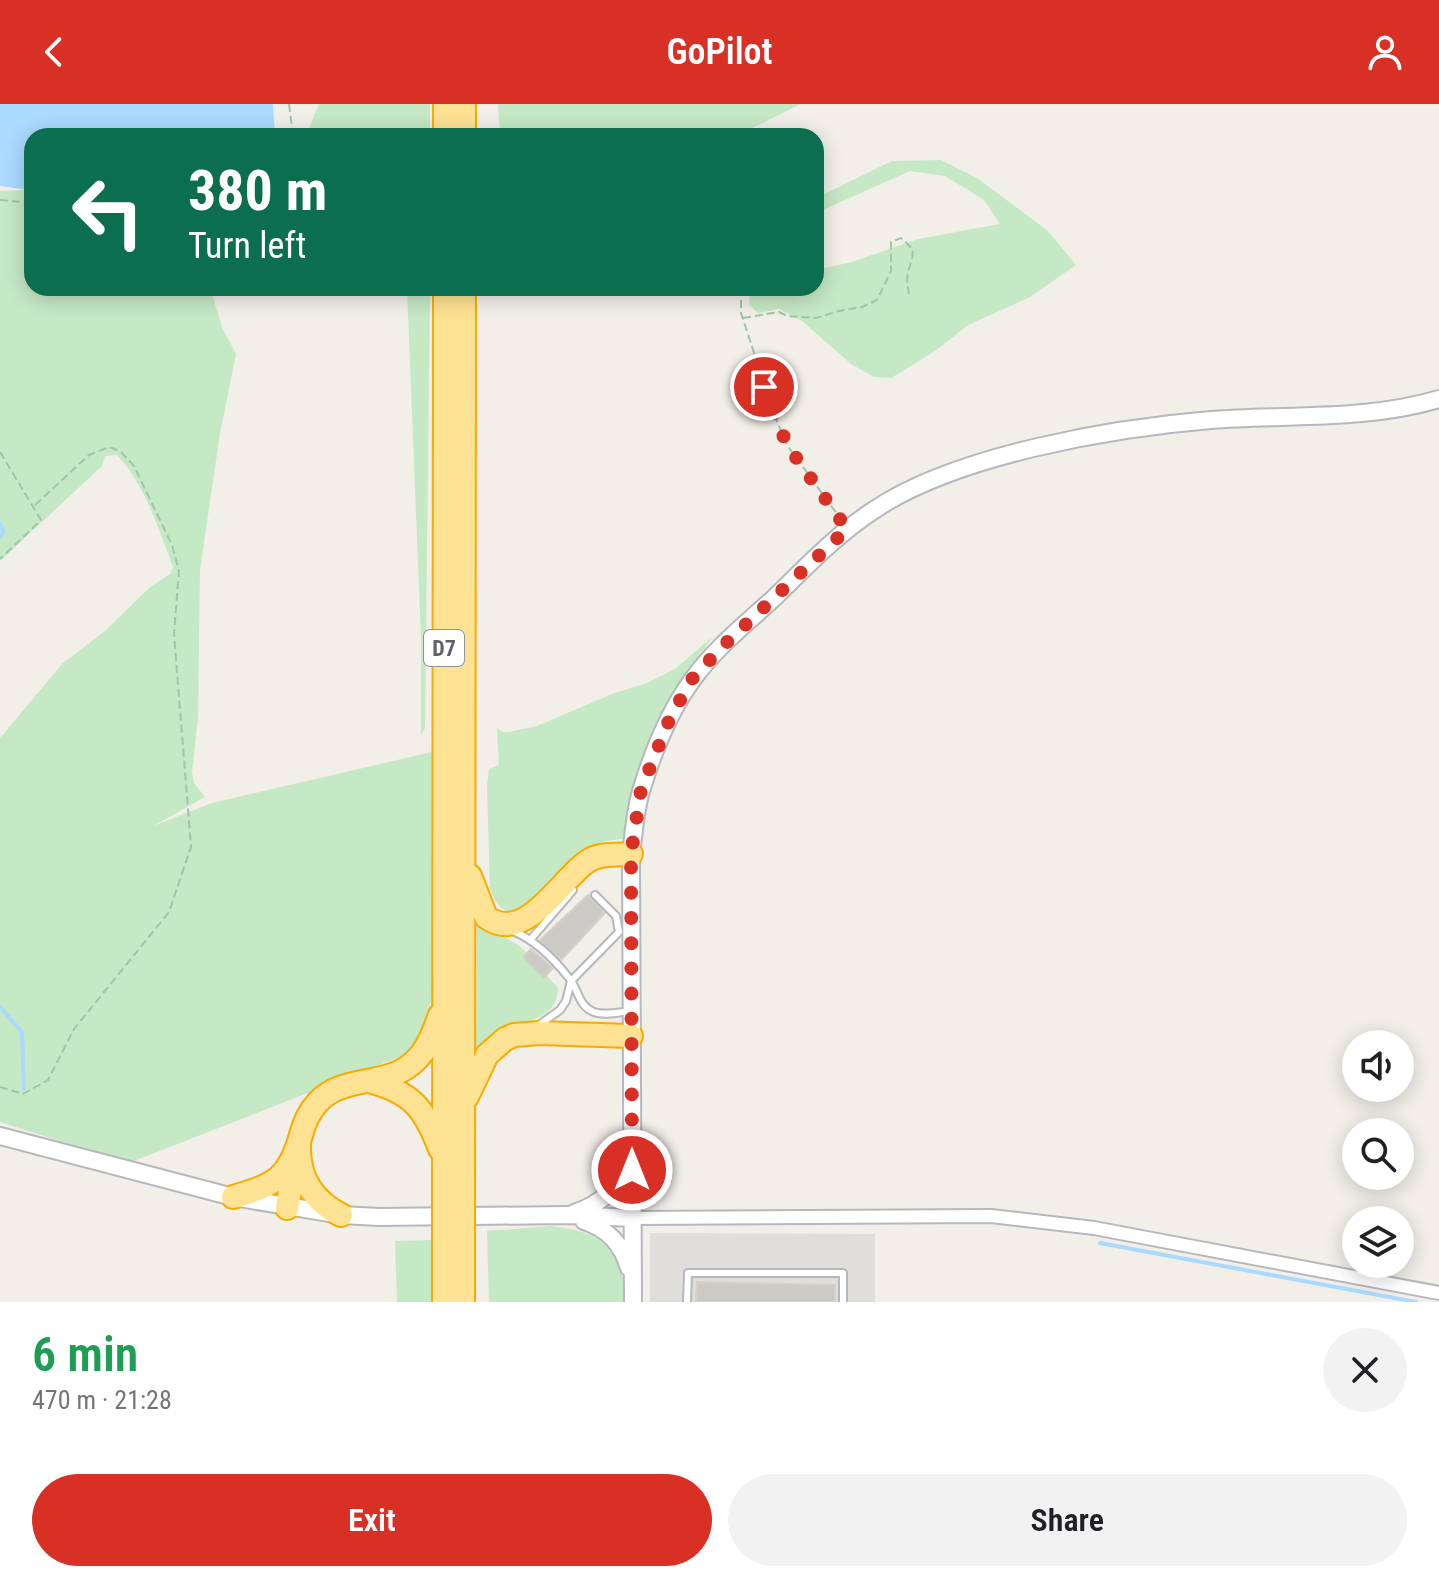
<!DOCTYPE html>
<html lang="en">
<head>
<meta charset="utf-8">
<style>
	body { margin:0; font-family:"Roboto Condensed",sans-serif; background:#f2f2f2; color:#202124; height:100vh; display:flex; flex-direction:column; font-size:30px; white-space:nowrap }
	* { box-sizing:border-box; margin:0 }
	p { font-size:26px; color:#757577 }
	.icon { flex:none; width:44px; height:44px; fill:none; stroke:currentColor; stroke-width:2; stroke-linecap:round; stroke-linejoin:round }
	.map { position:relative; height:1198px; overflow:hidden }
	.side { display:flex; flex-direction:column; background:#fff; flex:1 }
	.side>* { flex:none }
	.banner { position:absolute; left:24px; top:24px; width:800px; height:168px; border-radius:24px; box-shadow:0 4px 20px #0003; background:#0b6e4f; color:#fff; overflow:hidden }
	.buttons { position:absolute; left:1342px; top:926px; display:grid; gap:16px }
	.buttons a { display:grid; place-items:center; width:72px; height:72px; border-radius:50%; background:#fff; box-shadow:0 4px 20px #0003; font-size:40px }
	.pin { position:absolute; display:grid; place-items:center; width:68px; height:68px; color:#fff; margin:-34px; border:4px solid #fff; border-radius:50%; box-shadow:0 2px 8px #0007 }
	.me { position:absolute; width:88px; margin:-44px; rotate:0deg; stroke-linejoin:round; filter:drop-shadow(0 0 6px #0008) }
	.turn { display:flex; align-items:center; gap:28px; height:168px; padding:0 32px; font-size:36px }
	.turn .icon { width:104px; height:104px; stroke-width:2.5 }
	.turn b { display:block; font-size:56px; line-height:68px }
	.round { display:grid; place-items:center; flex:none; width:84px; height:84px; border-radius:42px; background:#f2f2f2 }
	.head { display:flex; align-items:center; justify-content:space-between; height:136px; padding:0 32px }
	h1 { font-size:48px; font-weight:600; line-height:60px; color:#1e9e55 }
	.cta { display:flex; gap:16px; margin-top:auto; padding:16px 32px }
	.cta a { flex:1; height:92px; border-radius:48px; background:#d93025; color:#fff; font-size:32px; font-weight:600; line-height:92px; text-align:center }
	.cta a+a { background:#f2f2f2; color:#202124 }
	header { display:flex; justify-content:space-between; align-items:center; height:104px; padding:0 32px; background:#d93025; color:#fff; font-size:36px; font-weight:600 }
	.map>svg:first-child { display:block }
	.industrial { fill:#e0deda }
	.green { fill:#c5e8c5 }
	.water { fill:#aadaff }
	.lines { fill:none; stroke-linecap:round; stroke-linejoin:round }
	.stream { stroke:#aadaff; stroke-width:4 }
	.building { fill:#cccac5; stroke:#d6d1c6; stroke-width:2 }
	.service-casing { stroke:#b5b8bc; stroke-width:10 }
	.minor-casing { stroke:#b5b8bc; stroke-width:16 }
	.tertiary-casing { stroke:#b5b8bc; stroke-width:20 }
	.motorway-casing { stroke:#f9ab00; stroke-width:26 }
	.path { stroke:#9cc7a9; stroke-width:2; stroke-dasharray:8 4; stroke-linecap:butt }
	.service { stroke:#fff; stroke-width:6 }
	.minor { stroke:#fff; stroke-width:12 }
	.tertiary { stroke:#fff; stroke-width:16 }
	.motorway { stroke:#fde293; stroke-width:22 }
	.motorway-bridge-casing { stroke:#f9ab00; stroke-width:26; stroke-linecap:butt }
	.motorway-bridge { stroke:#fde293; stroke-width:22 }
	.route { stroke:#d93025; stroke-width:14; stroke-dasharray:0 25.2 }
	.labels { text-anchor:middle; stroke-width:8; stroke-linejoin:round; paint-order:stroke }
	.shield { fill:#fff; stroke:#8f9295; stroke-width:2 }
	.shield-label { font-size:22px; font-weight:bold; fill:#5f6368 }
</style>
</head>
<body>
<header><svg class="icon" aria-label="back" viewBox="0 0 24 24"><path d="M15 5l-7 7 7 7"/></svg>GoPilot<svg class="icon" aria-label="person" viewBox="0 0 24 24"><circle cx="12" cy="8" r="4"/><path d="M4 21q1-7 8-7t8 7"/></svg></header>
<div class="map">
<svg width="1439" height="1198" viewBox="0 0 1439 1198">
	<rect width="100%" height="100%" fill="#f1efe8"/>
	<!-- industrial -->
	<path class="industrial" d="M650,1129L875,1130V1198H650Z"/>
	<!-- green -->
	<path class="green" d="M319,0H430V32H306Z
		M498,0H801L736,32H500Z
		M941,56L977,74L1048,127L1076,161L1030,193L968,221L935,247L891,274L874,273L851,260L802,217L779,205L758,209L749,201L750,184H816V166L852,158L918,135L1000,120L984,96L945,72L910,67L816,109V94L892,57Z
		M32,86V184H210L222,223L236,250L220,329L200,466L198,613L192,669L194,679L205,693L153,722L212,699L432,648V893L424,921L412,948L129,1059L0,1018V634L62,560L105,527L149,484L170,470L173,463C158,424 146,382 117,351L105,352L102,362L0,457V87Z
		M407,184H430L425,624L421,631V534Z
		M712,533L680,583L651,637L631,688L626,734C617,736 604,736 596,741C571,754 512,851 490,785L487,682L489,665L499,661L497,624L503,628H509L537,622L612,590L647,579L675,565Z
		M477,813L489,824L520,842L558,884C557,914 531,914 510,926C498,934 487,945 476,954Z
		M552,1122C563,1124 574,1125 585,1129C613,1138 626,1171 626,1198H489L487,1127Z
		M431,1136V1198H397L395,1137Z"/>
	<!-- water -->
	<path class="water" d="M0,0H273L275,32H32V86H29L0,82Z"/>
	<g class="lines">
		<!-- stream -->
		<path class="stream" d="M0,420L4,428L0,432
			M0,903L22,928L24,985
			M1100,1139L1416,1198"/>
	</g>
	<!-- building -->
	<path class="building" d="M588,791L605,809L561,856L540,836Z
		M531,845L553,864L544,874L523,853Z
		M697,1178L835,1181V1198H696Z"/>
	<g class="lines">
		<defs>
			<path id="service" d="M513,827C535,836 554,855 569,874C579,886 578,902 594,908C604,912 620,908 631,907
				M531,835L573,786
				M539,921L560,906L566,897L571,877L619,828L616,812L595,791
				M687,1198L688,1169H843V1198"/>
			<path id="minor" d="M632,1114L991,1112L1094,1124L1439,1189"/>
			<path id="tertiary" d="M0,1032L233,1093L341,1111L379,1113L568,1111L632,1114
				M574,1109C602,1100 620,1083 628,1054
				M584,1117C608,1125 622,1140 629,1164
				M633,1198L631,750C634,729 635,705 642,684C653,648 670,606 693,575C715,544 747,519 774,494C806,463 837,430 874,406C956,351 1112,324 1211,316C1287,310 1365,317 1439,295"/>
			<path id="motorway" d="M445,32V0
				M464,32V0
				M470,772L486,813C526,842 562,773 588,757C600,749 617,751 631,750
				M372,978C413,989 425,1006 440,1045
				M467,993L487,951L505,935L514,931L539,929L631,932
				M299,1041C298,1073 313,1097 341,1111
				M463,1084L464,184
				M444,1086L445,184
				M233,1093C275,1081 289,1074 301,1031C304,1019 309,1008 318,998C345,969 389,985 417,955C429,943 434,926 440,911
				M287,1104L295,1058
				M444,1198V1150
				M463,1198V1148"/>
		</defs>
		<!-- service casing -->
		<use href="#service" class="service-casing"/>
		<!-- minor casing -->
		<use href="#minor" class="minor-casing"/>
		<!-- tertiary casing -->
		<use href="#tertiary" class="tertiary-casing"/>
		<!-- motorway casing -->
		<use href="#motorway" class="motorway-casing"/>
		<!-- path -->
		<path class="path" d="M289,0L293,32
			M0,96L32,99
			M741,184V209L774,310L787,341L840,414
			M743,214L779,208L787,212L816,214L839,207L862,203L877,196L891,167V138L901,134C919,148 912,151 908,169C906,176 908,182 909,190
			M0,348L41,416L0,455
			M0,983L23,990L48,976L74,925L169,808L191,743L174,530L179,467L172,441L134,362L120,347L109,343L89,351L33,403"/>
		<!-- service -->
		<use href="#service" class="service"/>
		<!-- minor -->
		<use href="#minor" class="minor"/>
		<!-- tertiary -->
		<use href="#tertiary" class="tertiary"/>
		<!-- motorway -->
		<use href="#motorway" class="motorway"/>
		<defs>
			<path id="motorway-bridge" d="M444,1086V1150
				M463,1148V1084"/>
		</defs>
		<!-- motorway-bridge casing -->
		<use href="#motorway-bridge" class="motorway-bridge-casing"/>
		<!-- motorway-bridge -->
		<use href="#motorway-bridge" class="motorway-bridge"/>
	</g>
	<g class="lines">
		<!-- route -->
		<path class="route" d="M632,1066L631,750L641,686L670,614L692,575L723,542L847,425L787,341L764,283"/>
	</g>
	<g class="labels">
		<!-- shield labels -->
		<rect class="shield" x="424" y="526" width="40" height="36" rx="6"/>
		<g class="shield-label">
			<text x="444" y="552">D7</text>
		</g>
	</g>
</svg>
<div class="buttons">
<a><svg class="icon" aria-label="sound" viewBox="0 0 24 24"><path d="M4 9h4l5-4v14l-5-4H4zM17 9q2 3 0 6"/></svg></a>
<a><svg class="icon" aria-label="search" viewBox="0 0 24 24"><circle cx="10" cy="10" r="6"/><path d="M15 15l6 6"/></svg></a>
<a><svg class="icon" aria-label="layers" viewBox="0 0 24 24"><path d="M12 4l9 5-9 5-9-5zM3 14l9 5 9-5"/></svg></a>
</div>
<div class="pin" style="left:764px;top:283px;background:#d93025"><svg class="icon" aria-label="arrive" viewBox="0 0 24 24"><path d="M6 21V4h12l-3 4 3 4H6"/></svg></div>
<svg class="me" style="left:632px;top:1066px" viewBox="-20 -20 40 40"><circle r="17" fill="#d93025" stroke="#fff" stroke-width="3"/><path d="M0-11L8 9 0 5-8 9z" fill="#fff"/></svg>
<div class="banner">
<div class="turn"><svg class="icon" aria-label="left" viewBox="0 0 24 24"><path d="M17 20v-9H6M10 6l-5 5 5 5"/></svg><div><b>380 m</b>Turn left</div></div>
</div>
</div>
<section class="side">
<div class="head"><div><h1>6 min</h1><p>470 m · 21:28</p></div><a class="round"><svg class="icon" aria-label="close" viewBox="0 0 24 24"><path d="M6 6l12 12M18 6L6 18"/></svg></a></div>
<div class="cta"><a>Exit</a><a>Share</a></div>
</section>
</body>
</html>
